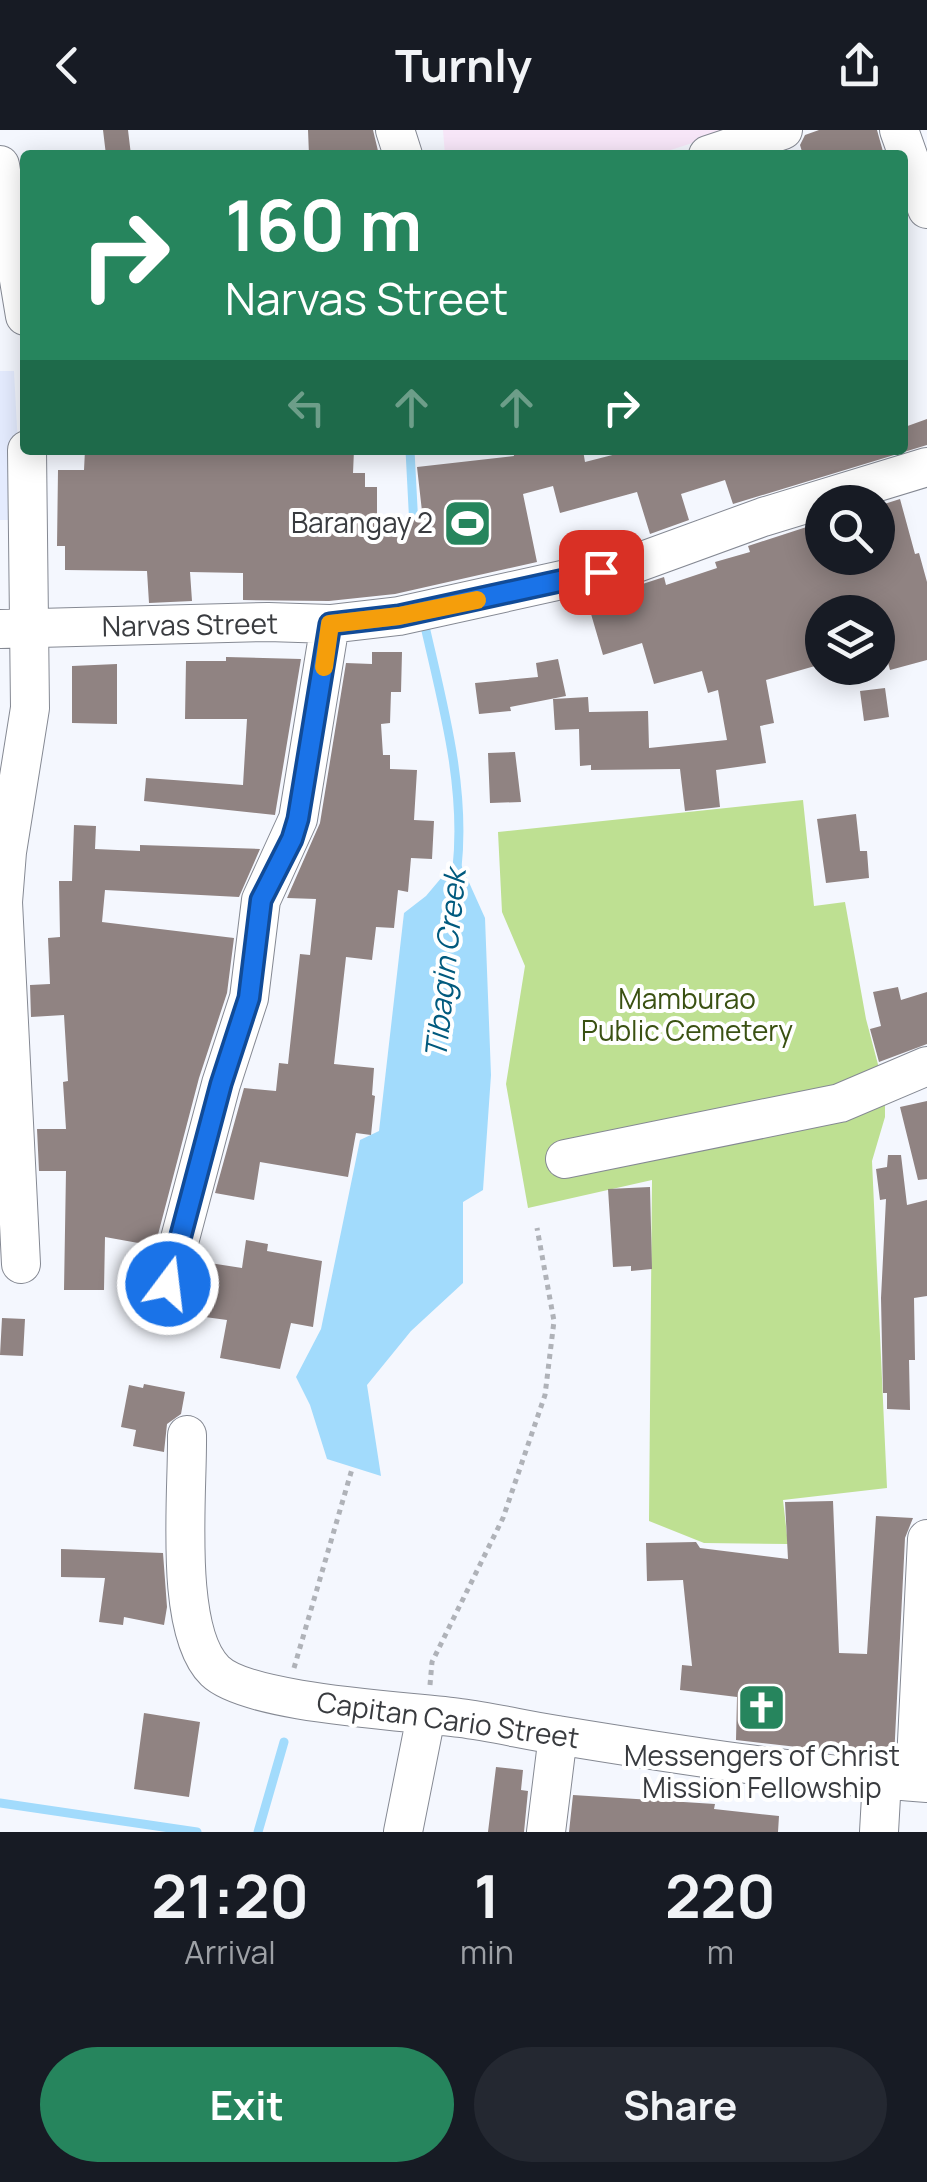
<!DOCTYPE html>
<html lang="en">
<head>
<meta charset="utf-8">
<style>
	body { margin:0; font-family:Manrope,sans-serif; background:#242831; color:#f1f3f6; height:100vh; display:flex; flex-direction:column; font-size:38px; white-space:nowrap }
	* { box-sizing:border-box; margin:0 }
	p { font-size:32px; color:#9ea1a6 }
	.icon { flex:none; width:55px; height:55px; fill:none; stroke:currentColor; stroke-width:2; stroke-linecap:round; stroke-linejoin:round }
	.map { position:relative; height:1702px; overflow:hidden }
	.side { display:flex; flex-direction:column; background:#171b24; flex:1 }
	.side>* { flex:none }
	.top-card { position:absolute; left:20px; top:20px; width:888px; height:305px; border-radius:10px; box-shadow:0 5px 25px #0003; background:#26855d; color:#fff; overflow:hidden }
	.controls { position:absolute; left:805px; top:355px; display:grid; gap:20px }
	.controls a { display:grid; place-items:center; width:90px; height:90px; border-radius:50%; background:#171b24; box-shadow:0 5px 25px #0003; font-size:50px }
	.pin { position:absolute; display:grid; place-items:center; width:85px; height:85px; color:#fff; margin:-42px; border-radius:20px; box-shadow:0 5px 15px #0006 }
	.me { position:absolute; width:110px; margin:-55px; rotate:15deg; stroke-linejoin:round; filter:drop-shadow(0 0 8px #0008) }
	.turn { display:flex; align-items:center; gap:35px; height:210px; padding:0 40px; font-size:45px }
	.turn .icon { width:130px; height:130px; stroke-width:2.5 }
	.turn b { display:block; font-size:70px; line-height:85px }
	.lanes { display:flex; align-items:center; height:95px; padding:0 40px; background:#0003; justify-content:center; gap:50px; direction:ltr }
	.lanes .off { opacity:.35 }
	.eta { display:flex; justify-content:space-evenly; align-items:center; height:170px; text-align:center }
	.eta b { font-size:60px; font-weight:700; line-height:70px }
	.primary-button { display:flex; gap:20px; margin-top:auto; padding:20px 40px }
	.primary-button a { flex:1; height:115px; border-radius:60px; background:#26855d; color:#fff; font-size:40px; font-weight:700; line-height:115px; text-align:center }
	.primary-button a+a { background:#242831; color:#f1f3f6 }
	header { display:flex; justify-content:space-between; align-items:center; height:130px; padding:0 40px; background:#171b24; font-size:45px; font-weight:700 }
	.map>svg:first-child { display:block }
	.built { fill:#e4ebfe }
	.education { fill:#f8e7f9 }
	.green { fill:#bee092 }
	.water { fill:#a2dbfc }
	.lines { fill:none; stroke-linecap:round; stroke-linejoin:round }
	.stream { stroke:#a2dbfc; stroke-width:9 }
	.building { fill:#908382 }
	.minor-casing { stroke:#858993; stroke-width:40 }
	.path { stroke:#afb2b8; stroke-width:5; stroke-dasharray:5 5; stroke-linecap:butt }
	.minor { stroke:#fff; stroke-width:38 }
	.route-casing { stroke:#114b97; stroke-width:25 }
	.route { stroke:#1a73e8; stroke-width:18 }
	.slow { stroke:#f59e0b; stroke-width:18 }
	.labels { text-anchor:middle; stroke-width:8; stroke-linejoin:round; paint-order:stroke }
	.poi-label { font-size:28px; fill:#393b3f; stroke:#fff; text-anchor:end }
	.street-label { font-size:28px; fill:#393b3f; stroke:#fff }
	.park-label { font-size:28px; fill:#3a5112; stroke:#fff }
	.water-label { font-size:30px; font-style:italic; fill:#015a7e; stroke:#fff }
</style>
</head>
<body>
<header><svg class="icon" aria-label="back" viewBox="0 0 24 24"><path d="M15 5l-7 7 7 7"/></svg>Turnly<svg class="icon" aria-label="share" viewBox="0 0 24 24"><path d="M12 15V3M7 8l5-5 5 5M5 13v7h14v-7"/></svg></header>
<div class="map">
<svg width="927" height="1702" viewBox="0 0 927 1702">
	<rect width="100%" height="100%" fill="#f4f7fe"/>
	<!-- built -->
	<path class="built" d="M0,241H14L22,390H0Z"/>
	<!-- education -->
	<path class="education" d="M443,0H733L655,25H445Z"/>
	<!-- green -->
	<path class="green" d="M803,670L814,776L845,772L866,889L885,961V987L872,1031L887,1358L783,1370L788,1414L704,1413L649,1391L652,1050L528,1078L506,954L525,836L502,782L498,702Z"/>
	<!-- water -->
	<path class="water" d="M458,728L485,788L491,945L483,1060L463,1072V1153L411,1201L367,1255L381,1346L327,1329L310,1275L296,1247L321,1199L360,1010L379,1001L404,783L426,766Z"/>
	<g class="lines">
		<!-- stream -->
		<path class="stream" d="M410,320L414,397
			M424,492C442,572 466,655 457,738
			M0,1673L197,1702
			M258,1702L284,1612"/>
	</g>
	<!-- building -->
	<path class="building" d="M103,0H128L131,25H106Z
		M308,0H373L379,25H309Z
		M819,0H877L884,25H803L800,15L805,5Z
		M927,289V315L733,374L725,350L681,364L689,390L650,404L637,362L560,383L553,356L523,364L537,432L395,464L329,471L243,470V443L190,442L192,471L149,473L147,441L65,440V416H57L58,340H84L85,320H354L353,343H365V357H377V389L423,390L417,337L514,326L513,320H583L585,332L632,320H902V298Z
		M900,369L915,424L919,423L927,452V530L890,540L878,495V482H822V534L766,550L774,593L760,596L766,633L716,640L720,677L685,681L680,639L591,640V635L580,636L579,599L555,600L553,569L588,567L589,582L648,581L649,618L727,610L718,560L708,563L702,541L654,554L642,513L603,525L591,484L625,475L621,461L664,447L666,455L717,438L715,432L750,422L748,416L822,392V428H878V376Z
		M372,522H402L401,562H391L390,593L381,594L383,625H390V639L417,640L414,690L434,691L432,729L411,728L408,762L398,760L394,798L376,797L372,830L346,827L334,934L374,938L372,965L375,966L371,1005L356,1003L348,1047L260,1032L254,1070L215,1063L244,958L276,961L279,933L288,934L300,824L310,825L316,769L287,768L320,693L346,533L372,534Z
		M226,527L301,529L275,685L144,671L146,648L243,655L247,589H185L186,531H226Z
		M558,529L566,566L510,577L511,581L479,584L475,553L538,547L536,533Z
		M117,534V594L72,593V536Z
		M885,558L889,587L864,591L860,561Z
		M515,622L521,672L490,673L488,623Z
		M856,684L860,721H867L869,748L826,753L817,689Z
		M74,695L96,696L95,719L140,721V715L260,719L239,767L105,760L102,792L234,808L227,863L199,948L155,1116L105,1107L104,1160H64L66,1041H39L37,999H66L63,952L68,951L64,885L31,887L30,855L50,854L48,808L60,807L59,751H72Z
		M898,857L901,870L927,862V914L879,932L870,899L881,896L873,862Z
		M927,971V1049L918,1050L900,977Z
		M888,1025H901L907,1075L927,1070V1166L914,1168L915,1230H909L910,1280L887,1279V1263H883L881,1168L886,1069L880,1070L876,1039L887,1037Z
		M650,1057L652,1139L631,1141V1136L613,1137L608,1059Z
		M246,1110L268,1114L267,1121L322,1131L313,1197L291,1193L280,1239L220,1228L227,1190L205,1187L209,1164L196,1162L197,1152L192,1151L197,1131L242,1138Z
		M2,1188L25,1189L23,1226L0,1225Z
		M144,1254L185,1262L181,1284L167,1294L164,1322L133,1316L136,1300L121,1297L129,1255L143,1258Z
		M833,1371L839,1523L867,1524L876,1386L913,1388L905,1408L894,1628L736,1610L737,1567L680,1560L682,1535L692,1536L683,1450L647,1451L646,1413L696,1412L700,1418L788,1429L785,1372Z
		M61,1419L163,1423L167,1477L164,1495L124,1487L123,1495L99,1492L105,1448L61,1447Z
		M144,1583L200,1592L189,1667L134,1659Z
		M496,1637L523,1640L521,1660L528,1661L524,1702H488Z
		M573,1665L715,1674L714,1679L779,1686L778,1702H569Z"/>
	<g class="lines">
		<defs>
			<path id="minor" d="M395,0L403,25
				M899,0L927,79
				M708,25L783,0
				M0,35L25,186
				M0,499L268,492L330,494L399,486L634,434L763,387L927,337
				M565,1029L840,973L927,936
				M21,1134L3,772L7,722L30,578L27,320
				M168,1154L221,954L249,868L261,770L298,689L330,494
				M187,1305C188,1363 173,1500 215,1541C249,1574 409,1581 460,1588C492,1592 525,1600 557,1605C679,1625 803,1644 927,1653
				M915,1652L927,1409
				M403,1702L426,1586
				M546,1702L558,1605
				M879,1702L882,1649"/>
		</defs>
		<!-- minor casing -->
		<use href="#minor" class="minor-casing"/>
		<!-- path -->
		<path class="path" d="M294,1538L352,1339
			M430,1555L432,1532L503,1388L545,1265L554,1191L537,1098"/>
		<!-- minor -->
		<use href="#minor" class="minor"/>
	</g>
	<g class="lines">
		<defs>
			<path id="route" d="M168,1154L221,954L249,868L261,770L292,709L298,689L330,494L399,486L601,442"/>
		</defs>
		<!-- route casing -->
		<use href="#route" class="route-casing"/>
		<!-- route -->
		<use href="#route" class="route"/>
		<!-- slow -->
		<path class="slow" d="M324,537L330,494L399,486L477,470"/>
	</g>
	<!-- icons -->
	<defs>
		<symbol id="stadium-square" viewBox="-11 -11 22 22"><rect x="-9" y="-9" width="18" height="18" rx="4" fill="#26855d" stroke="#fff"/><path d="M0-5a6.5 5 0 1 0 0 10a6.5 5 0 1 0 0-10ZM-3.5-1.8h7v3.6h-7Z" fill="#fff"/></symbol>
		<symbol id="church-square" viewBox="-11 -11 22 22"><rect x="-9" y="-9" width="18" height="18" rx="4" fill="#26855d" stroke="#fff"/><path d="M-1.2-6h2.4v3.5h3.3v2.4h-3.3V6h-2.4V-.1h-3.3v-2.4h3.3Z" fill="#fff"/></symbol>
	</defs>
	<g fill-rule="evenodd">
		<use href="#stadium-square" x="440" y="366" width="55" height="55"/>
		<use href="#church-square" x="734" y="1550" width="55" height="55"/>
	</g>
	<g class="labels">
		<!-- poi labels -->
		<g class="poi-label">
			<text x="433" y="403">Barangay 2</text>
			<text x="762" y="1636" text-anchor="middle">Messengers of Christ<tspan x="762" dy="32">Mission Fellowship</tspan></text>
		</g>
		<!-- street labels -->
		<g class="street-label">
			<text transform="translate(190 495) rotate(-1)" y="10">Narvas Street</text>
			<text transform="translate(448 1590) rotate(8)" y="10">Capitan Cario Street</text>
		</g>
		<!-- park labels -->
		<g class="park-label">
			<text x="687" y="879">Mamburao<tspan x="687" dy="32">Public Cemetery</tspan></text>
		</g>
		<!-- water labels -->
		<g class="water-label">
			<text transform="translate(446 834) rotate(-84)" y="10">Tibagin Creek</text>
		</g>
	</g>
</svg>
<div class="controls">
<a><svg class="icon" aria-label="search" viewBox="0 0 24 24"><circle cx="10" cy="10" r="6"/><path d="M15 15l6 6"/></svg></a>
<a><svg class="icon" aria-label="layers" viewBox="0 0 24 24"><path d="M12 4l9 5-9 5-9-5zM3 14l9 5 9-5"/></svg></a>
</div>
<div class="pin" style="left:601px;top:442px;background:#d93025"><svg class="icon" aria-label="arrive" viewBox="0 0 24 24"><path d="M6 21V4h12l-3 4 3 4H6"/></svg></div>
<svg class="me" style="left:168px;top:1154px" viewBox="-20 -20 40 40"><circle r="17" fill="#1a73e8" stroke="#fff" stroke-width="3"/><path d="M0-11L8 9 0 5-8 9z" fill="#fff"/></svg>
<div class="top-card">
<div class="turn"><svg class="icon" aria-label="right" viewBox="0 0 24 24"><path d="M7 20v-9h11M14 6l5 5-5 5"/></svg><div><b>160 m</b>Narvas Street</div></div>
<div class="lanes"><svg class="icon off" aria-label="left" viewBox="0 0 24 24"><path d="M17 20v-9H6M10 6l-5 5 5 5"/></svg><svg class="icon off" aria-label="ahead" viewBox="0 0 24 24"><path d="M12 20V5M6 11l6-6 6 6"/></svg><svg class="icon off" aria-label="ahead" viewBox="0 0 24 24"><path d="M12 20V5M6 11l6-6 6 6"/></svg><svg class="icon" aria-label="right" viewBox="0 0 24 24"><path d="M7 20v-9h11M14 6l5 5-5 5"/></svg></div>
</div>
</div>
<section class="side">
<div class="eta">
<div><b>21:20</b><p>Arrival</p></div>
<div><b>1</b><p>min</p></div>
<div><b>220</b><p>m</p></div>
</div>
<div class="primary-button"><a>Exit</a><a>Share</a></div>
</section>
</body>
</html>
